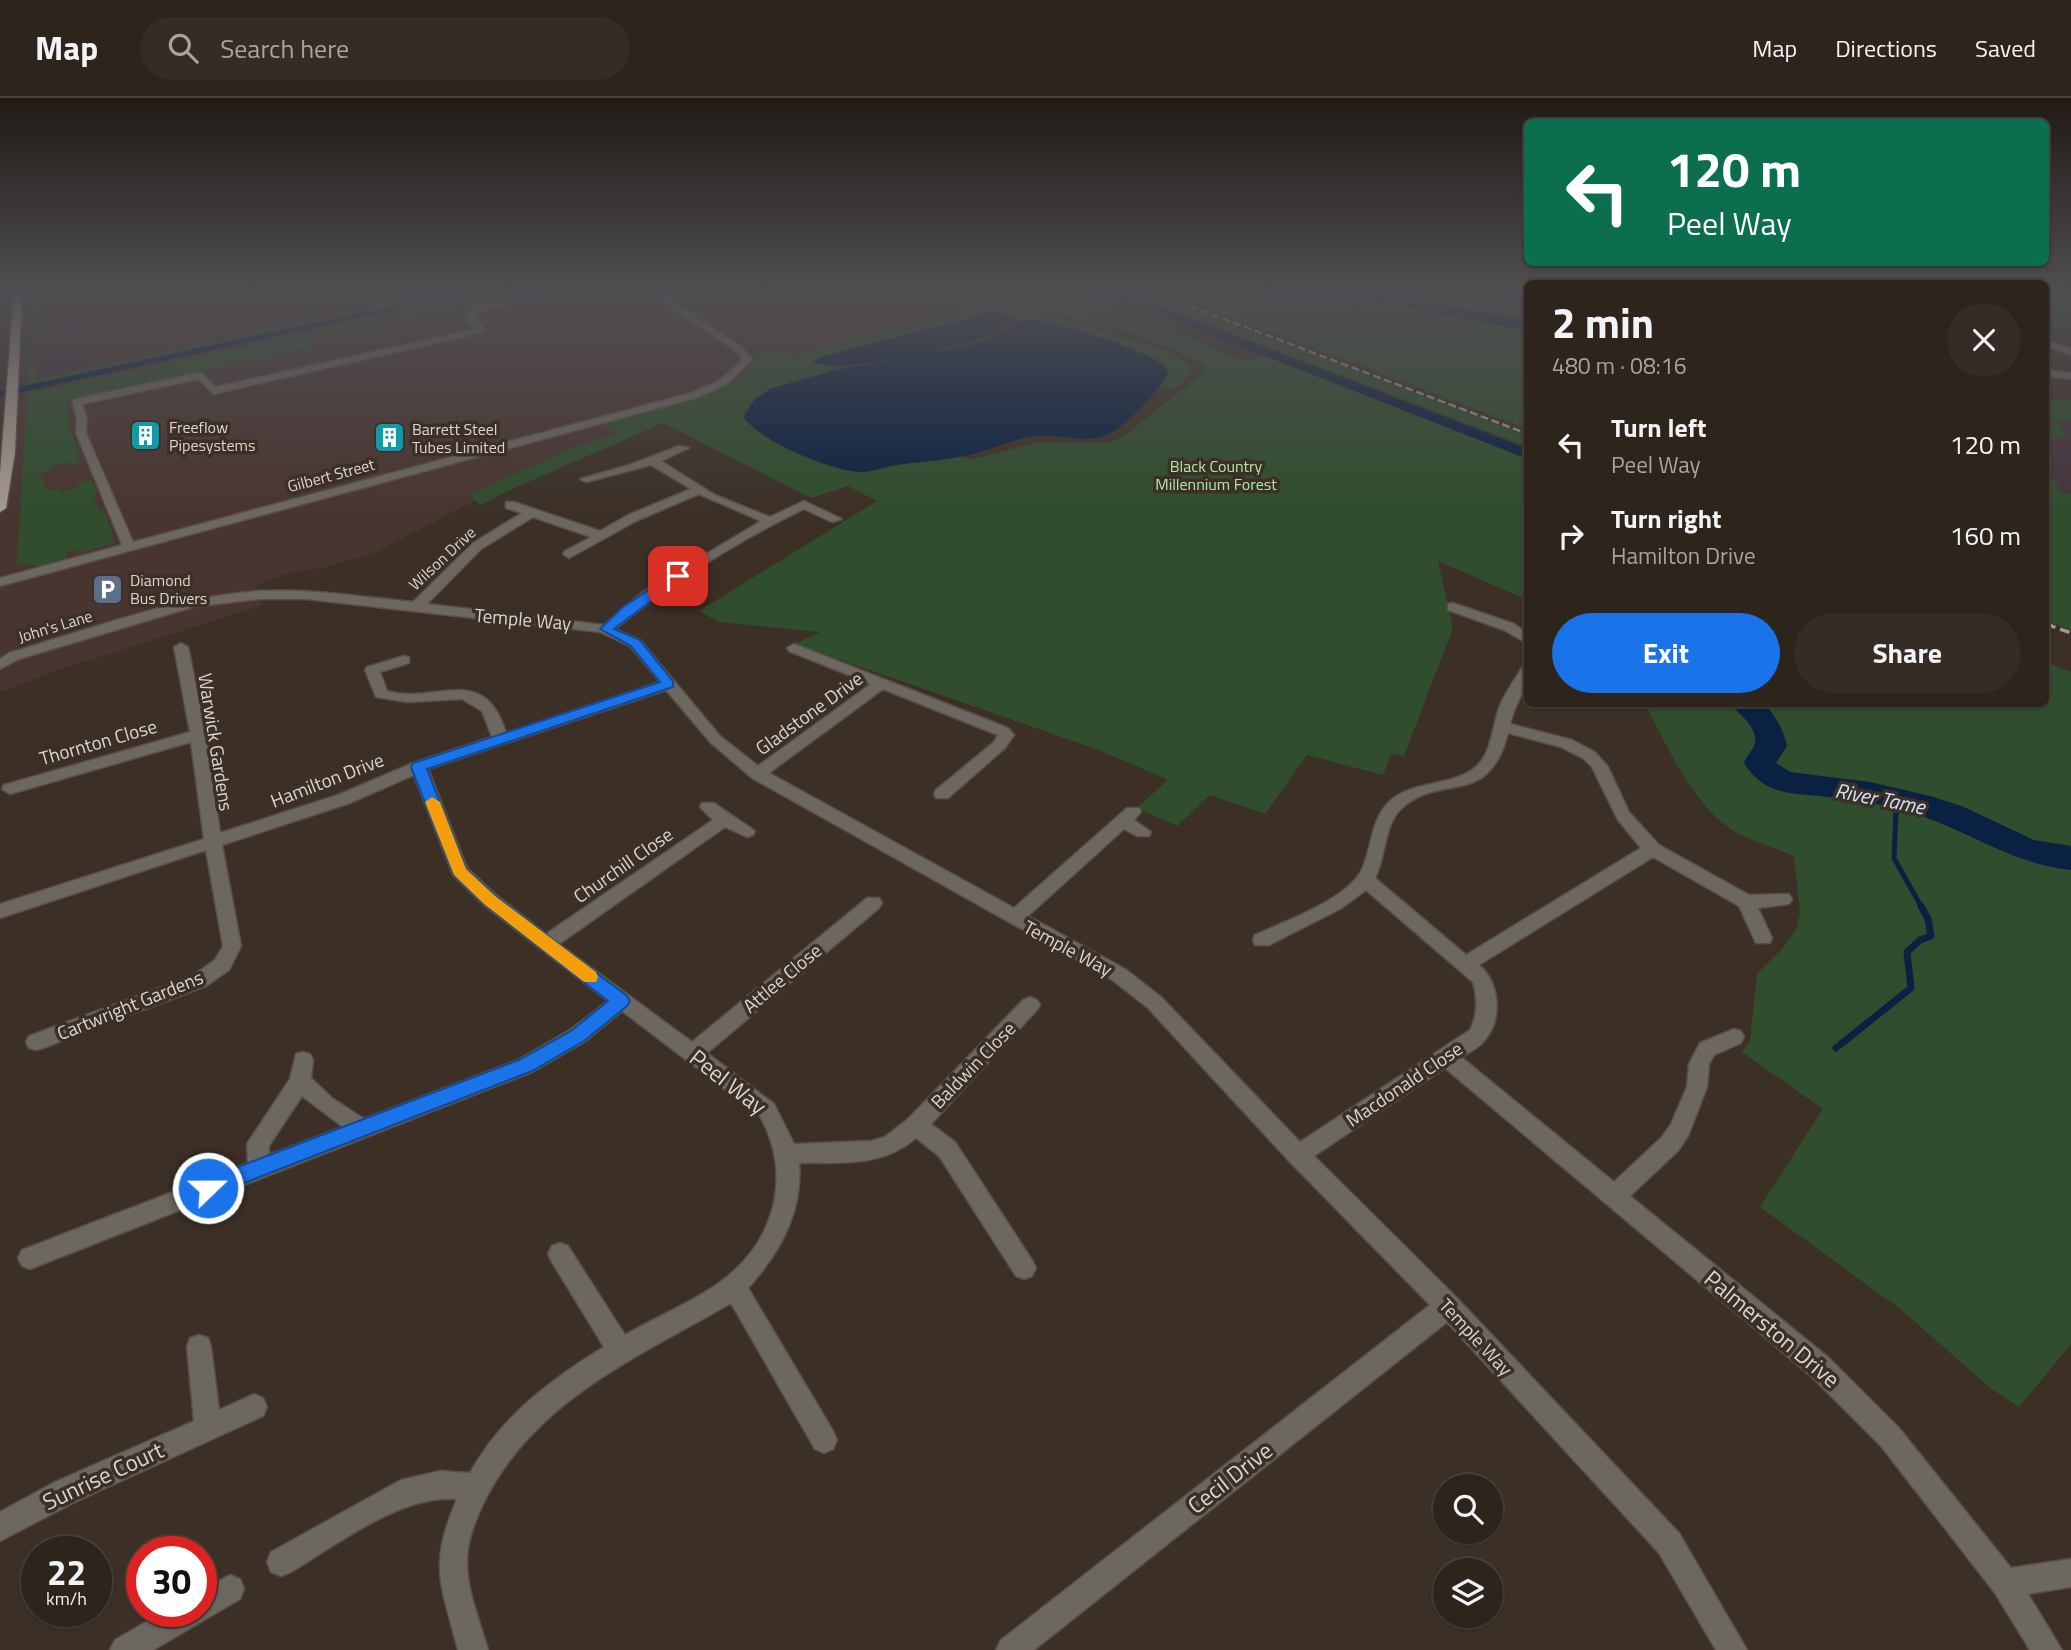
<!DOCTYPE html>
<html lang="en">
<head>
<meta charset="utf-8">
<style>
	body { margin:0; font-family:"Titillium Web",sans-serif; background:#352c25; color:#f1f3f6; height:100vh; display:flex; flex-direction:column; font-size:26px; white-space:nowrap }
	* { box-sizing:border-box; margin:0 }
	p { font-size:23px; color:#a7a4a3 }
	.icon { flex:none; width:38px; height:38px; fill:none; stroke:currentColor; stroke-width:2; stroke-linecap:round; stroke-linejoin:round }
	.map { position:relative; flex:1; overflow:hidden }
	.drawer { position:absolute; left:1524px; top:182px; width:525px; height:427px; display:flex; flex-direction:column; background:#2d241c; border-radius:10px; box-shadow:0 2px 5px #0004,0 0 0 2px #48413b }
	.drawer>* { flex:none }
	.hud { position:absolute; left:1524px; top:21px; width:525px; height:147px; border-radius:10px; box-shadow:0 2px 5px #0004,0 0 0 2px #48413b; background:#0b6e4f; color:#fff; overflow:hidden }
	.buttons { position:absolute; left:1433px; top:1376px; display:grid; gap:14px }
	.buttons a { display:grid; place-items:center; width:70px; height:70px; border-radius:50%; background:#2d241c; box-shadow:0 2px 5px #0004,0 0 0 2px #48413b; font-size:35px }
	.speed { position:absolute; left:21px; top:1438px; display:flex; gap:14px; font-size:35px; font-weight:700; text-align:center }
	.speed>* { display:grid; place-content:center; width:91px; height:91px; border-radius:50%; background:#2d241c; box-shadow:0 2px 5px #0004,0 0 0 2px #48413b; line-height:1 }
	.speed small { font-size:18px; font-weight:400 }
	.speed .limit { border:10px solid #d22; background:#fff; color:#111 }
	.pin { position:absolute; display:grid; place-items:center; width:60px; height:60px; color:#fff; margin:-30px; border-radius:14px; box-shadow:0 4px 10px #0006 }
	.me { position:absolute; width:77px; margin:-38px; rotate:68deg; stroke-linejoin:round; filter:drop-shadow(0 0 5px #0008) }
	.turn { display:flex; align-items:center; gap:24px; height:147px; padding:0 28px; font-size:32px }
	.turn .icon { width:91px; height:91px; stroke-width:2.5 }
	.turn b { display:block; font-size:49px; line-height:60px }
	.round { display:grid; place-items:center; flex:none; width:74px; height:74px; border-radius:37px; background:#352c25 }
	.head { display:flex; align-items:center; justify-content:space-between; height:119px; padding:0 28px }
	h1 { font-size:42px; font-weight:700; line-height:52px }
	.button { display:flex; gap:14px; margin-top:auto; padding:14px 28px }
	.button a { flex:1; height:80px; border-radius:42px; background:#1a73e8; color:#fff; font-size:28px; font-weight:700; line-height:80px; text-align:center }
	.button a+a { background:#352c25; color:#f1f3f6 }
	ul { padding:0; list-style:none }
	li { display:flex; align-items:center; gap:21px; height:91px; padding:0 28px }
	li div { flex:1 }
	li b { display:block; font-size:26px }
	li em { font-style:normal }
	header { display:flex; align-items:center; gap:42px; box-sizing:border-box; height:98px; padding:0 35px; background:#2d241c; border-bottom:2px solid #48413b }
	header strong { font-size:33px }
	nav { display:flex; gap:38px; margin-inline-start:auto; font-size:24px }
	.search { width:490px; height:63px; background:#352c25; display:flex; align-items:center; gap:18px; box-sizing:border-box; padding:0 24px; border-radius:38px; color:#a7a4a3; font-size:26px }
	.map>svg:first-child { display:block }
	.industrial { fill:#493530 }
	.education { fill:#46343d }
	.green { fill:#304e2d; fill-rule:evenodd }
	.water { fill:#0a2143 }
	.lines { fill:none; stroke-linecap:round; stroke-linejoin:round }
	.stream-far2 { stroke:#0a2143; stroke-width:3.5 }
	.stream-far1 { stroke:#0a2143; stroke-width:5 }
	.stream { stroke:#0a2143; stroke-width:7 }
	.river { fill:#0a2143; fill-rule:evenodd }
	.street-casing { stroke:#594e44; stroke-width:3 }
	.primary-casing { stroke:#594e44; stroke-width:3 }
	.street { fill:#6c6761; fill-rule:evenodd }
	.primary { fill:#a59a8f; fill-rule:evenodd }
	.rail-far1 { stroke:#a19890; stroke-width:2.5; stroke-dasharray:8 3.5; stroke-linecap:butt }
	.rail { stroke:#a19890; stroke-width:3.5; stroke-dasharray:10 5; stroke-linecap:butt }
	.route { fill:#1a73e8; stroke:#114b97; stroke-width:2 }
	.slow { fill:#f59e0b }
	.labels { text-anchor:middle; stroke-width:7; stroke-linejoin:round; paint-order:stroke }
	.far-poi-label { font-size:16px; fill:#dcd4ce; stroke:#3c3026; text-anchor:start }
	.far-park-label { font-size:16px; fill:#afe6a8; stroke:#3c3026 }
	.far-street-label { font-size:16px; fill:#dcd4ce; stroke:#3c3026 }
	.street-label { font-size:19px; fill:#dcd4ce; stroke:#3c3026 }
	.water-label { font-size:21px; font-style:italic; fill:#cfe0fa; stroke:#3c3026 }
	.near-street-label { font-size:23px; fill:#dcd4ce; stroke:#3c3026 }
</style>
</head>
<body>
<header>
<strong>Map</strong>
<div class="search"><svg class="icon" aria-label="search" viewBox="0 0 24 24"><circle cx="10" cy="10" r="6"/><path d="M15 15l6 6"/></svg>Search here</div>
<nav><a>Map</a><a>Directions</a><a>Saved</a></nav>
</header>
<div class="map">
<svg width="2071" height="1552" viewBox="0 0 2071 1552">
	<rect width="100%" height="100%" fill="#3c3026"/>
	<!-- industrial -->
	<path class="industrial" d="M18,196H1015L825,249L744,281L517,381L378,453L327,469L288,475L255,488L263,507L55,573L0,594V410L13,302L26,299L27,290L82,262V226L17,236Z"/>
	<!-- education -->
	<path class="education" d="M82,226V262L99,259V269L103,274L27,290V283L14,285L17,236Z
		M2050,323H2071V410L2046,381V337Z"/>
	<!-- green -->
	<path class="green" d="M32,196H49L42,197L39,236H27Z
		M428,196H447L27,288V241H31V261H36V281Z
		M483,196H512L309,240L314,247L293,254L72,301L67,305L71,334L80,354L76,356L81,365L70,368L69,364L52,368V372L40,375L47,393L60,390L62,394L78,390L77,385L92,382L97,394L93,398L99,412H104L115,445L79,455L77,452L66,455L68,461L44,468L17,465L27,296Z
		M1015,196H1082L1240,261H1258L1265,258L1528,361V502L1438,463L1453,530L1404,658L1391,656L1383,677L1307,657L1265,716L1210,697L1177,728L1137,710L1168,682L1099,652L795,546L820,534L719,524L699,513L877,403L848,388L811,400L663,325L512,391L481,407L469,397L577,348L615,336L604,324L711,296C730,287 750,278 755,257C769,251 780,255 795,258ZM1043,209L1146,241L1182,255L1206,268L1205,274L1122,339L1108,345L1039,344L970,362C953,350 888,372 865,373C836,375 753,344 744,315L754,302L770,291L831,273L833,268L822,267L996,213L1006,217H1021V222L1051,225L1145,256C1155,261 1167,264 1168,276L1159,289L1173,291L1182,286L1194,270C1170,248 1134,243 1103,233C1081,226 1059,215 1035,214Z
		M1130,196H1153L1528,338V349Z
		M1171,196H1528V331Z
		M2046,196H2071V231L2046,224Z
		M2046,301L2071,303V323L2051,324L2068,338L2046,341Z
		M2046,376L2061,390H2057L2063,396H2071V532L2046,523Z
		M2046,564L2071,574V1246L2019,1309L1989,1289L1903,1213L1760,1109L1823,1011L1742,954L1750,942L1757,876L1783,850L1796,832L1800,816L1794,758C1775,750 1753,744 1734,733C1691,705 1668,649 1645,606H2046Z"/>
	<!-- water -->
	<path class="water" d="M447,196H468L0,299V293Z
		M1106,196H1126L1528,351V361Z
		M1256,196L1318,199L1380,212H1356L1333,204L1297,208Z
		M996,213L1012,219V221C1004,228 994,235 984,239C955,251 838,276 813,264L820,259Z
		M1034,221C1057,226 1164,254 1168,275C1161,291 1124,329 1109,336C1087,347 1059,335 1035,338C1010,341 988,354 963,358C941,363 917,364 895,367C882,369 870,375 858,374C827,371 763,344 744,320L754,302L770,291L831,273L973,247L1000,237L1021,222Z"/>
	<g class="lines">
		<!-- stream-far2 -->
		<path class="stream-far2" d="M1506,204L1528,209"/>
		<!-- stream-far1 -->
		<path class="stream-far1" d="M1887,699L1896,714L1894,760L1922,810"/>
		<!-- stream -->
		<path class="stream" d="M1836,950L1911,890L1907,854L1920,842L1931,838L1928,821L1921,808"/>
		<!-- river -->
		<path class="river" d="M1347,196H1382L1528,222V233L1356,201Z
			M1731,606H1764C1776,618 1783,631 1787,648L1776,665L1790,674L1870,684L1934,699L1964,709L2034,742L2071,748V772C2016,766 1980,740 1930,721C1895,707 1856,702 1819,698C1786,695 1763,695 1744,665C1746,659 1754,650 1755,645C1758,629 1739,617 1731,606Z"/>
		<defs>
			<path id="street" d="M538,196H552L480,213L474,220L486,232L481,235L213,296L199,281L82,306L87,321L86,335L133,444L691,295L720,282L742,262L736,253L652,196H661L742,249L752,262L727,286L699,299L0,488V480L122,447L76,335L77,321L72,302L201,274L215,289L475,231L464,220L474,209Z
				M2046,242L2071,251V257L2046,248Z
				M2046,272L2071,275V281L2046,278Z
				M679,348L689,350L661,363L715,397L770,419L804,403L842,421L832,424L804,411C738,443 672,484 615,531L640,542L720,638L758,668L871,586L789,553L787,550L794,546L1008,630L1014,637L1005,650L948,700H936L934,696L936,692L994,644L998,637L883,591L769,675L1014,810L1127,710H1139L1141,714L1134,722L1151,734L1149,738H1137L1124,731L1028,818L1125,871L1161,899L1300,1044L1470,932C1478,916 1478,901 1473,884L1366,792L1340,811L1269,847H1255L1253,842L1255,837C1285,823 1350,801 1363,769C1372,748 1371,723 1388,705C1411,681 1451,690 1476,669C1493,654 1492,625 1501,605C1507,592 1516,580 1523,568L1528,567C1528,592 1516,602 1510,626L1572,642L1595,654L1608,669L1629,714L1659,747L1749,797L1789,796L1792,801L1789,806L1758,810L1772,840L1770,845H1756L1739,808L1653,759L1479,867C1500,885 1503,922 1484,943C1479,950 1468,955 1461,959L1614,1084L1662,1039L1671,1026L1687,989L1689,966L1700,945L1734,931L1741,933L1744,939L1741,945L1714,957L1709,966L1707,989L1688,1038L1678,1053L1630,1098L1829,1260L1899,1330L2011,1470L2071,1461V1489L2028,1496L2062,1552H2030L1995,1495L1881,1348L1811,1278L1445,970L1314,1058L1457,1200L1679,1435L1747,1552H1716L1659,1455L1447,1224L1034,1552H996L1001,1542L1430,1207L1290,1064L1147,909L1111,881L752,680L710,644L666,592L428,671L467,770L496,797L546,836L713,722L700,709L702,705H714L755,733L753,737L747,739L725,729L559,846L692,944L867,800H879L882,805L879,810L707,955L774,1006L794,1046L871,1043L885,1039L908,1021L1023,902L1030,899L1037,902L1040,907L1037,912L931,1026L955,1044L1032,1162L1036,1170L1032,1178L1024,1181L1016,1178L939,1058L916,1040C880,1070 843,1064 799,1065C803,1113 780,1155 748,1190L833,1333L837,1342L833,1351L824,1355L815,1351L731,1205C640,1258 539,1300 487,1398C477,1418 467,1440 467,1464C467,1494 480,1523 488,1552H458C441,1485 428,1468 457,1401C402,1396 338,1446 291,1474L281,1478L271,1474L267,1464L271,1454L401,1382L440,1373L470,1375C501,1319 550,1282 604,1249L552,1164L548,1156L552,1148L560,1145L568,1148L625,1237C654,1220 693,1204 719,1185C775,1145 793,1078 760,1018L622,913L584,944L532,974L30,1171L22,1168L18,1160L22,1152L248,1065L247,1046L290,981L296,956L303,954L310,956L313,962L311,980L332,1000L364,1021L518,962L570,932L608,903L484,807L453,777L414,677L350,705L222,747L241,848L229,872L206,888L43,950L36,952L29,950L26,944L29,938L192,878L215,862L223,848L206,752L0,820V806L204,741L191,644L10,696L2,691L4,687L190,634L174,549L181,545L188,549L206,637L220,735L338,697L413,665L492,639L482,613L462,601L407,604L376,599L365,572L367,569L404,558L409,559V565L380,574L387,593C436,607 484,563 506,635L660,584L630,548L600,534L306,501H259L193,509L19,561L0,571V561L9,555C91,531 173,499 258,493C310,490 362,499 413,504L473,445L522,415L506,410V404H514L600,433L628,417L691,391L651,367L586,384L580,381L629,367ZM699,396L761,423L643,494L604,527L427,506L481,451L533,419L591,439L565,453L563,456L569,460L636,423ZM1508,635L1561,649L1584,661L1592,669L1618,722L1641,750L1466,857L1375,780C1386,759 1384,727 1401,711C1441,673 1488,712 1508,635ZM302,998L343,1029L269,1057V1048Z
				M1453,505L1514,526L1528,536V546L1504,532L1448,512V506Z
				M199,1237L208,1240L211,1249L219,1312L254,1296L263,1300L267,1309L263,1318L75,1404L0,1443V1414L55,1384L194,1323L187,1249L190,1240Z
				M230,1477L240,1481L244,1491L240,1501L153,1552H110L115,1542L163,1514H201V1492Z"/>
			<path id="primary" d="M14,196H22L15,354L6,410L0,414V375Z"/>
		</defs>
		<!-- street casing -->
		<use href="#street" class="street-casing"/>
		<!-- primary casing -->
		<use href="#primary" class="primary-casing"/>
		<!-- street -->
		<use href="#street" class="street"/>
		<!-- primary -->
		<use href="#primary" class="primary"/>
		<!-- rail-far1 -->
		<path class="rail-far1" d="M1158,196L1528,336"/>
		<!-- rail -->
		<path class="rail" d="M2046,526L2071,535"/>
	</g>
	<!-- sky -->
	<linearGradient id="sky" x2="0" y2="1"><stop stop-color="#211a15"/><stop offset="0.47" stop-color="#504e52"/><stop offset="1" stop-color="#504e52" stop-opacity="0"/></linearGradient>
	<rect width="2071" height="413" fill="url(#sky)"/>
	<!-- route -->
	<path class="route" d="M674,475L684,478L614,531L640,542L673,583V589L427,671L466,771L495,798L627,898L630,903L627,908L584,943L532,973L208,1099L201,1096L198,1090L201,1083L519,962L571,933L608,903L484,806L454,777L411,669L413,665L660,584L631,548L600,531L623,509Z"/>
	<!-- slow -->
	<path class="slow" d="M432,699L440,704L466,771L495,798L596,874L598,879L596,884H584L484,806L454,777L425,704Z"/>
	<!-- icons -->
	<defs>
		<symbol id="building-square" viewBox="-11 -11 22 22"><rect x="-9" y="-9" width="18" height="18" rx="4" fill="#0f9aa8" stroke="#3c3026"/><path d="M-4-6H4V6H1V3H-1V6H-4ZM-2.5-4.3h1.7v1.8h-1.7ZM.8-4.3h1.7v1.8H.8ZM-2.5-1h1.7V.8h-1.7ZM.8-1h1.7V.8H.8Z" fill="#fff"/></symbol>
		<symbol id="parking-square" viewBox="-11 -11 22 22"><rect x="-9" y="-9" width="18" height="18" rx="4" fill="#5c6f8a" stroke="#3c3026"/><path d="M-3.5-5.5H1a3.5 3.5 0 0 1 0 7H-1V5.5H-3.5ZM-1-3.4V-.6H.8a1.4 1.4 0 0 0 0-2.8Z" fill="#fff"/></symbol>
	</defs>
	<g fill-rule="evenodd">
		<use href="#building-square" x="128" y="320" width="35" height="35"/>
		<use href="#building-square" x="372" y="322" width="35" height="35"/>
		<use href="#parking-square" x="90" y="474" width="35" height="35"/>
	</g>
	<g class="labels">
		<!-- far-poi labels -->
		<g class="far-poi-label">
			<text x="169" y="335">Freeflow<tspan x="169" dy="18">Pipesystems</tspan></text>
			<text x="412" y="337">Barrett Steel<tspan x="412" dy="18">Tubes Limited</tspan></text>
			<text x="130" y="488">Diamond<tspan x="130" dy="18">Bus Drivers</tspan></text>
		</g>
		<!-- far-park labels -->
		<g class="far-park-label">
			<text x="1216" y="374">Black Country<tspan x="1216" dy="18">Millennium Forest</tspan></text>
		</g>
		<!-- far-street labels -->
		<g class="far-street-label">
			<text transform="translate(331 377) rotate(-15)" y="6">Gilbert Street</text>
			<text transform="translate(442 460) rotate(-43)" y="6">Wilson Drive</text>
			<text transform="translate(55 528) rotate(-17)" y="6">John's Lane</text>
		</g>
		<!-- street labels -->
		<g class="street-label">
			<text transform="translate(523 521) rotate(5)" y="7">Temple Way</text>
			<text transform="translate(809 615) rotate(-36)" y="7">Gladstone Drive</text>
			<text transform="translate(98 644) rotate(-16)" y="7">Thornton Close</text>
			<text transform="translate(216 644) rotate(81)" y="7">Warwick Gardens</text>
			<text transform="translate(327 682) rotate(-21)" y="7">Hamilton Drive</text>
			<text transform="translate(623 767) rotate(-35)" y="7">Churchill Close</text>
			<text transform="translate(1068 850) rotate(28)" y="7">Temple Way</text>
			<text transform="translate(782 880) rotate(-40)" y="7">Attlee Close</text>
			<text transform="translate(130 907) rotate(-22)" y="7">Cartwright Gardens</text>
			<text transform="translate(973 967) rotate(-46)" y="7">Baldwin Close</text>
			<text transform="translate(1404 986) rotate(-34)" y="7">Macdonald Close</text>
			<text transform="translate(1476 1239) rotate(47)" y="7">Temple Way</text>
		</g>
		<!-- water labels -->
		<g class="water-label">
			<text transform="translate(1880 701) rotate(11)" y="7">River Tame</text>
		</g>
		<!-- near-street labels -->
		<g class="near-street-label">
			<text transform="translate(728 984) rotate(38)" y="8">Peel Way</text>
			<text transform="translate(1772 1231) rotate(40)" y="8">Palmerston Drive</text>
			<text transform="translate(103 1378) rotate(-25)" y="8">Sunrise Court</text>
			<text transform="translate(1230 1380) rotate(-38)" y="8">Cecil Drive</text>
		</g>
	</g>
</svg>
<div class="buttons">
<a><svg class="icon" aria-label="search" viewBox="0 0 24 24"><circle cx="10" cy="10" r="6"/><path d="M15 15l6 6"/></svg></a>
<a><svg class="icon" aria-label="layers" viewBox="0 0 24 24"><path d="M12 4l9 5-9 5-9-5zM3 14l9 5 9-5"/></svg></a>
</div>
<div class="speed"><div>22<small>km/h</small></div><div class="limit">30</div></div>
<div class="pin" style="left:678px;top:478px;background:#d93025"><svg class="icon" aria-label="arrive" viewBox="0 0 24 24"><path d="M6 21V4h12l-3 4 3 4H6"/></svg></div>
<svg class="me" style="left:208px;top:1090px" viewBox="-20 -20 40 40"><circle r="17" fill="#1a73e8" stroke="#fff" stroke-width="3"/><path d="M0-11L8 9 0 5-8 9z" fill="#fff"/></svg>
<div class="hud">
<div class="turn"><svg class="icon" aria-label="left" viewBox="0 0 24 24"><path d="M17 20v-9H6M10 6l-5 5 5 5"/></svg><div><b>120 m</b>Peel Way</div></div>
</div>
<section class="drawer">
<div class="head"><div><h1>2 min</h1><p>480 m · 08:16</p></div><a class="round"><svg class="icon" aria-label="close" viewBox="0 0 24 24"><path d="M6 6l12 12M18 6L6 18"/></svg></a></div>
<ul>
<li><svg class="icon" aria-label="left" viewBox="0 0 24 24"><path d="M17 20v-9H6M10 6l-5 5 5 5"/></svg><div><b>Turn left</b><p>Peel Way</p></div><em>120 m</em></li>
<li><svg class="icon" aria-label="right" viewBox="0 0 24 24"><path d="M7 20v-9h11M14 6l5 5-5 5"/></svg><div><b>Turn right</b><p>Hamilton Drive</p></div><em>160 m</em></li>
</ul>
<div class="button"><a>Exit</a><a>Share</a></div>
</section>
</div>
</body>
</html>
